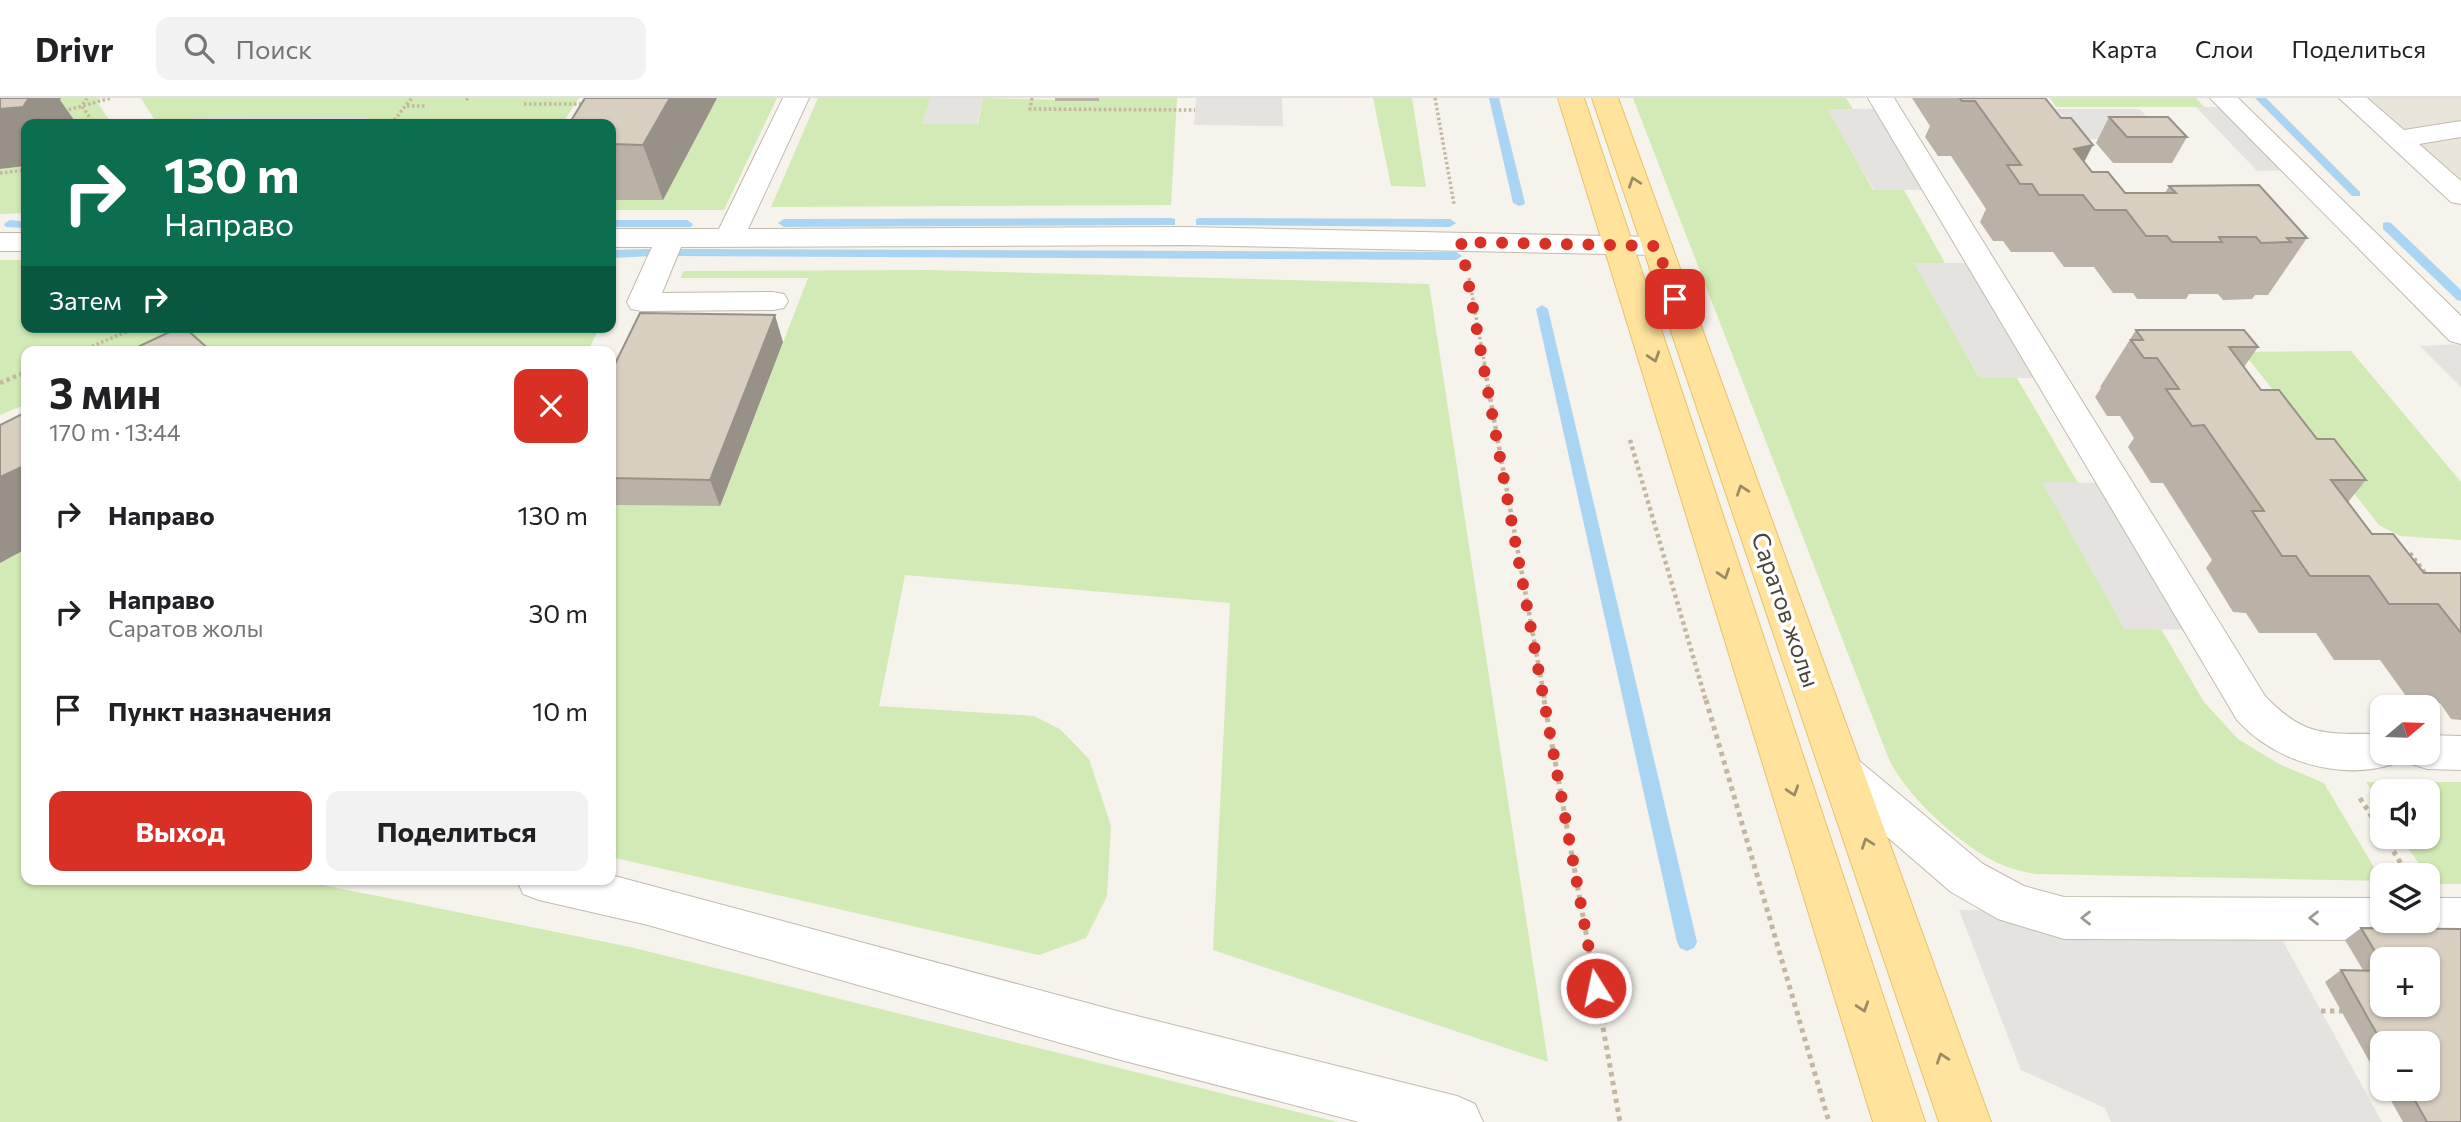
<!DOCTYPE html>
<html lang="ru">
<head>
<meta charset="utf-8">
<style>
	body { margin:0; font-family:Commissioner,sans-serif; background:#f2f2f2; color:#202124; height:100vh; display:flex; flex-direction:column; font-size:26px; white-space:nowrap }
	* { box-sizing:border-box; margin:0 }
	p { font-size:23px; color:#757577 }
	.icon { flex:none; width:38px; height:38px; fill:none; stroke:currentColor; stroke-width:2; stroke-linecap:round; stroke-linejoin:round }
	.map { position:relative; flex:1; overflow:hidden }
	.panel { position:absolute; left:21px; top:248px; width:595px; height:539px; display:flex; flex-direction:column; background:#fff; border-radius:14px; box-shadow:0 2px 5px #0004 }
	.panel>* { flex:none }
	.guide { position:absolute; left:21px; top:21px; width:595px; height:214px; border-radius:14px; box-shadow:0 2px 5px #0004; background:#0b6e4f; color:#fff; overflow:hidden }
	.needle { width:46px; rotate:71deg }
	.controls { position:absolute; left:2370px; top:597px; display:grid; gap:14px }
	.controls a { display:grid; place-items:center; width:70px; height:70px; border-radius:14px; background:#fff; box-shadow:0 2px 5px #0004; font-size:35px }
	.pin { position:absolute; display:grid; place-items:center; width:60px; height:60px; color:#fff; margin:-30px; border-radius:14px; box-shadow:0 4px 10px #0006 }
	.me { position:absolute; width:77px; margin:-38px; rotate:350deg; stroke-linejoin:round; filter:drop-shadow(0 0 5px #0008) }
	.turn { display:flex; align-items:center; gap:24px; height:147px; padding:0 28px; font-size:32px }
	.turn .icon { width:91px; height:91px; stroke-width:2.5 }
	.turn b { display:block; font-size:49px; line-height:60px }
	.then { display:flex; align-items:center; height:66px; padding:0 28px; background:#0003; gap:14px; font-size:26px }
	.round { display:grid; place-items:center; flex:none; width:74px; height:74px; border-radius:14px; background:#f2f2f2 }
	.summary { display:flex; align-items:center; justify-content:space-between; height:119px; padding:0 28px }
	h1 { font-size:42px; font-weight:700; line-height:52px }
	.cta { display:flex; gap:14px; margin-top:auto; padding:14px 28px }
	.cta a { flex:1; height:80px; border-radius:14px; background:#d93025; color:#fff; font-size:28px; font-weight:700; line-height:80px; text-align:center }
	.cta a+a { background:#f2f2f2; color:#202124 }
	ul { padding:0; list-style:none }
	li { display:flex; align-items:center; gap:21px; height:98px; padding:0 28px }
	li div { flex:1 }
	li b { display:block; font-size:26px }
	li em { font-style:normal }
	header { display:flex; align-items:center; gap:42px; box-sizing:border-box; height:98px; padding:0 35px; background:#fff; border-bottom:2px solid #e0e0e0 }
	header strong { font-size:33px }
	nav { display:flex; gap:38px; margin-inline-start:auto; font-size:24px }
	.search { width:490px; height:63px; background:#f2f2f2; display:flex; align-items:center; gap:18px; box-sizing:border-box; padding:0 24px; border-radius:14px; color:#757577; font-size:26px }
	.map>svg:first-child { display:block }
	.residential { fill:#eae5da }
	.green { fill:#d2eab5 }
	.parking { fill:#e5e3e0 }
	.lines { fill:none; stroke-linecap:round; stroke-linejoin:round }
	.stream { fill:#a9d4f2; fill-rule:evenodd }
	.minor-casing { stroke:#c2bbae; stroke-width:2 }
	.major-casing { stroke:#e6c16a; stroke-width:2 }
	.path-far2 { stroke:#c4b79f; stroke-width:3.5; stroke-dasharray:2.5 2.5; stroke-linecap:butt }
	.path-far1 { stroke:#c4b79f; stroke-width:4.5; stroke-dasharray:3.5 3.5; stroke-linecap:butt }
	.path { stroke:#c4b79f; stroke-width:5; stroke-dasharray:4.5 4.5; stroke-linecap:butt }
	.minor { fill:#fff; fill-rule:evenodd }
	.major { fill:#ffe39c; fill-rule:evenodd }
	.wall { fill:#bab2a6; fill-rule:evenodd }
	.shaded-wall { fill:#979187 }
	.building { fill:#d8cfc1; stroke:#979187; stroke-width:2 }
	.oneway { stroke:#9c8c66 }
	.oneway2 { stroke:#9c9892 }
	.route { stroke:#d93025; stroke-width:12; stroke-dasharray:0 21.6 }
	.labels { text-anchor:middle; stroke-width:7; stroke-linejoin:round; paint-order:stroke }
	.street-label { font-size:24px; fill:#4b4439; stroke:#fff }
</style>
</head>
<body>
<header>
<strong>Drivr</strong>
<div class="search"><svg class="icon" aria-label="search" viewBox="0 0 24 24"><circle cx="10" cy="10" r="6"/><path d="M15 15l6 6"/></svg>Поиск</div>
<nav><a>Карта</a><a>Слои</a><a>Поделиться</a></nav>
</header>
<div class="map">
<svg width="2461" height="1024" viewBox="0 0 2461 1024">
	<rect width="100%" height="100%" fill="#f6f3ec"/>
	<!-- residential -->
	<path class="residential" d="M2352,0H2461V98Z"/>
	<!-- green -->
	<path class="green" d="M61,0H99L97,4L112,26H44Z
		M141,0H579L562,26H364L369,20H194L189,26H157Z
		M717,0H777L724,112H611V102Z
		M818,0H930L923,26H978L983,0L1099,3V0H1177L1171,107L771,109Z
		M1373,0H1412L1426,89L1391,88Z
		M1633,0H1846L1853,11H1828L1873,92H1904L1945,165H1915L1979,279L2017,280L2078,385H2043L2125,531H2161L2204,604L2238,641L2279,666L2324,685L2382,783L2036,776C2026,774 2014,772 2005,768C1966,753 1904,697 1888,659Z
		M2050,0H2196L2204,9H2056Z
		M26,68V115L0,116V71Z
		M0,162H26V229H600L587,254H26V306L0,317Z
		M928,172L1429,186L1548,964L1213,852L1230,505L905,477L879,608L1034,618L1060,631L1089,661L1111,728L1107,798L1086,840L1039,857L611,759V407L720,408L808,180H680L684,173Z
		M2351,253L2461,384V442L2400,438L2379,427L2243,254Z
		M26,451V782H319L318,786L630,849L1338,1024H0V465Z
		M2366,684H2461V786H2430L2427,777L2400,739L2427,738V693H2382V709Z"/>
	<!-- parking -->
	<path class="parking" d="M930,0H983L977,26H922Z
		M1196,0H1282L1283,28L1194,27Z
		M2196,9H2232L2295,72L2257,73Z
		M1827,11H1888L1937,92H1874Z
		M2039,11H2140L2165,41H2062Z
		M370,19L364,26H189L194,20Z
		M1914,165H1981L2051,280H1980Z
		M2461,246V289L2420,248Z
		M2042,384L2115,385L2204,532L2125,531Z
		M1959,812L2267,814L2382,1024H2111L2105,1010L2021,972Z"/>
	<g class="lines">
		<!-- stream -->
		<path class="stream" d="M1489,0H1499L1525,105L1523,107L1519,108L1513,105Z
			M2255,0H2266L2360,94V98H2352Z
			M1171,120L1175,121V127L784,129L778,125L784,121Z
			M1200,120L1450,121L1456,125L1450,129L1196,127V121Z
			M10,122L26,124V130L6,129L4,126Z
			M687,122L693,126L691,129H611V122Z
			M2387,124L2391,125L2461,192V203L2457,202L2383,131V125Z
			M649,151L653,152V158L611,160V152Z
			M678,151L1456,154L1462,158L1456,162L674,158V152Z
			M1542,207L1548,211L1697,844L1694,850L1687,853L1680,850L1677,844L1536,211Z"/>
		<defs>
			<path id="minor" d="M783,0H809L748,131L1185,129L1657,139L1667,142L1672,148L1667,154L1657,157L1185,147L681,149L662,195L773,194L784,196L788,203L784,210L773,212L642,213L631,211L627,204L652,149H611V131H719Z
				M1868,0H1894L2265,598C2306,641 2327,635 2382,636V654H2402L2397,665C2341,684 2275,664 2237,622Z
				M2210,0H2238L2461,218V246L2450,243Z
				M2339,0H2367L2404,32L2461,23V39L2419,46L2461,83V106L2451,104Z
				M0,135H26V153H0Z
				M2427,637L2461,638V672L2427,671L2412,666L2406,654H2427Z
				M1842,656L1857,661L1983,766L2024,788L2064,799L2382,800V822H2404L2398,836L2382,842L2064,841L1998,821L1951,794L1827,687L1821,674L1827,661Z
				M611,777L1117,913L1457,998L1475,1006L1483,1024H1359L1117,961L648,827L539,802L523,796L517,782H611Z
				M2427,800H2461V842H2427L2411,836L2405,822H2427Z"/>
			<path id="major" d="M1558,0H1584L1925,1024H1873Z
				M1592,0H1618L1991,1024H1939Z"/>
		</defs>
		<!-- minor casing -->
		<use href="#minor" class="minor-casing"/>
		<!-- major casing -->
		<use href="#major" class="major-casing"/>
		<!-- path-far2 -->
		<path class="path-far2" d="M87,0L82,8L94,26
			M1032,0L1030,11L1195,12
			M1435,0L1454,106
			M466,2L468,0
			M524,6H587
			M407,8H427
			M64,13L111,0
			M391,26L412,0
			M0,75L26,72
			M1469,180L1485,268
			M78,254L138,229"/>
		<!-- path-far1 -->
		<path class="path-far1" d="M1484,266L1545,603
			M0,285L26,274
			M1630,342L1706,603
			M2410,455L2428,479"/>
		<!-- path -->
		<path class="path" d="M1544,602L1620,1024
			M1706,602L1829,1024
			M2360,700L2382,735
			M2384,738L2408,777
			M2321,913H2342"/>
		<!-- minor -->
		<use href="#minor" class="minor"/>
		<!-- major -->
		<use href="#major" class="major"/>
	</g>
	<!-- wall -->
	<path class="wall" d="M717,0L663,102H611V26Z
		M1055,0H1099V3H1055Z
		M1912,0H2045L2084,64L2092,74L2125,95H2165L2169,88L2307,140L2268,197H2255L2252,201L2223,202L2218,196H2189L2186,201H2137L2133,195H2113L2094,169H2064L2053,154H2011L2003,143H1993L1980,124L1986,111L1951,58H1938L1925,39L1930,28Z
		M2109,19L2187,39L2172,65H2113L2096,45Z
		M2136,232L2258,249L2244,269L2261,292L2366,382L2348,404L2372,436L2424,475H2461V622L2451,621L2440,605H2411L2380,562H2334L2316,535H2259L2246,515L2233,514L2206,470L2212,462L2163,385H2151L2128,349L2134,340L2120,318H2107L2095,299L2101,290L2100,289Z
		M783,244L720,408L611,407V274Z
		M2361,830L2461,831V1024H2403L2384,990H2427L2382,945V986L2325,884L2341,872H2363L2345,842ZM2382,861L2427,906H2382Z"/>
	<!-- shaded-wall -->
	<path class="shaded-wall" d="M9,0H61L60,2L77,26H26V68L0,71V11Z
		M670,0H717L663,102L643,47Z
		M2093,47L2067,97L2074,51Z
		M775,217L783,244L720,408L710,382Z
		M26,367V451L0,465V379Z"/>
	<!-- building -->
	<path class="building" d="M0,0H29L23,9L0,11Z
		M585,0H670L643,47L611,46V26H569Z
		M1960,0H2045L2061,20H2071L2093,47L2074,51L2092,74H2108L2125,95H2176L2169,88L2259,87L2307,140H2287L2291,144L2261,145L2256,139H2219L2222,144H2172L2167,138H2146L2126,112H2095L2083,97H2039L2032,86H2020L2007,67H2021L1975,3H1962Z
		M2109,19H2168L2187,39H2127Z
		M640,215L775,217L710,382L611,380V274Z
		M180,229H184L212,254H127Z
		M2136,232H2244L2258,249H2229L2261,292H2279L2317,341H2334L2366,382H2331L2372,436H2393L2424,475H2461V535L2438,506H2389L2369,478H2310L2296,458H2282L2252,413H2264L2204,327L2192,328L2166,291H2179L2157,260H2144L2131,242H2143Z
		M26,314V367L0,379V327Z
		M2361,830L2461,831V1024H2427L2408,990H2427V945H2382L2341,872L2382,873V906H2427V861H2382V865Z"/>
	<!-- one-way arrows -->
	<defs><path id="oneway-chevron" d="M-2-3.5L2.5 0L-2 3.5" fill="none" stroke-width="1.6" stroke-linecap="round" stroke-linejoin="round" transform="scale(1.75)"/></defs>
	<g class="oneway">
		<use href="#oneway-chevron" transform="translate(1634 84) rotate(-109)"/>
		<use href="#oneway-chevron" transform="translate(1654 259) rotate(72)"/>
		<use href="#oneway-chevron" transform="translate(1742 392) rotate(-109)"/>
		<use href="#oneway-chevron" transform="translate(1724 476) rotate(72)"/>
		<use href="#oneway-chevron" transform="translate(1793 693) rotate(72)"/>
		<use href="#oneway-chevron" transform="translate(1867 745) rotate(-109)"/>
		<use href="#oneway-chevron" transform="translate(1863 909) rotate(72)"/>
		<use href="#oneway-chevron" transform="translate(1942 960) rotate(-109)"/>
	</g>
	<g class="oneway2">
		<use href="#oneway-chevron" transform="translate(2086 820) rotate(-180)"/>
		<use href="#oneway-chevron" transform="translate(2314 820) rotate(-180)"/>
	</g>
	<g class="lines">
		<!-- route -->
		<path class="route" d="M1596,890L1461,144L1657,148L1675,201"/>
	</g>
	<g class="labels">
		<!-- street labels -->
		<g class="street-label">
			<text transform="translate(1785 512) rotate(71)" y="8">Саратов жолы</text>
		</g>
	</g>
</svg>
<div class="controls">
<a><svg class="needle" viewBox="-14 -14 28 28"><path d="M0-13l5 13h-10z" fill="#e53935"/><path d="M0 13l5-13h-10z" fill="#757577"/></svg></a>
<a><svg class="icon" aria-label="sound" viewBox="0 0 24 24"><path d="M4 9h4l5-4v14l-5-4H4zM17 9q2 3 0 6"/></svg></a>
<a><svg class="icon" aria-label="layers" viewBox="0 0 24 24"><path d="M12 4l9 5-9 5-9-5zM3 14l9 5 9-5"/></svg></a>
<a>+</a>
<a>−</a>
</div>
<div class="pin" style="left:1675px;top:201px;background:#d93025"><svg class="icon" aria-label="arrive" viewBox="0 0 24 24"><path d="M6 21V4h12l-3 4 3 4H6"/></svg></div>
<svg class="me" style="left:1596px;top:890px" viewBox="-20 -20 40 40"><circle r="17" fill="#d93025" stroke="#fff" stroke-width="3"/><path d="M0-11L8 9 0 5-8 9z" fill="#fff"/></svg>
<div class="guide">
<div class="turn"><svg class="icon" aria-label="right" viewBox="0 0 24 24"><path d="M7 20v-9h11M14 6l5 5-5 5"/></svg><div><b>130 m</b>Направо</div></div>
<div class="then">Затем<svg class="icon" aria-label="right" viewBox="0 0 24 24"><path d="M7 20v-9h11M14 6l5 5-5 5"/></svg></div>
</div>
<section class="panel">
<div class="summary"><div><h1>3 мин</h1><p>170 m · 13:44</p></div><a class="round" style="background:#d93025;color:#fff"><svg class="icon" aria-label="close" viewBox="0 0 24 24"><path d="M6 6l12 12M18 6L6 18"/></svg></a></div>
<ul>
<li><svg class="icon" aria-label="right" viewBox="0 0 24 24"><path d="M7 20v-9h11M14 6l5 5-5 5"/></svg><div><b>Направо</b></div><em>130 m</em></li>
<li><svg class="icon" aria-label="right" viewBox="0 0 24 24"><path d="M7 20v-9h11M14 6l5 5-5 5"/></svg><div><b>Направо</b><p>Саратов жолы</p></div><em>30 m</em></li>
<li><svg class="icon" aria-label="arrive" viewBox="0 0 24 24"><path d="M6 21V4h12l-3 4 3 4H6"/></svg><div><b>Пункт назначения</b></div><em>10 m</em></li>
</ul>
<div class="cta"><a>Выход</a><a>Поделиться</a></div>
</section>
</div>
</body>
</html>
